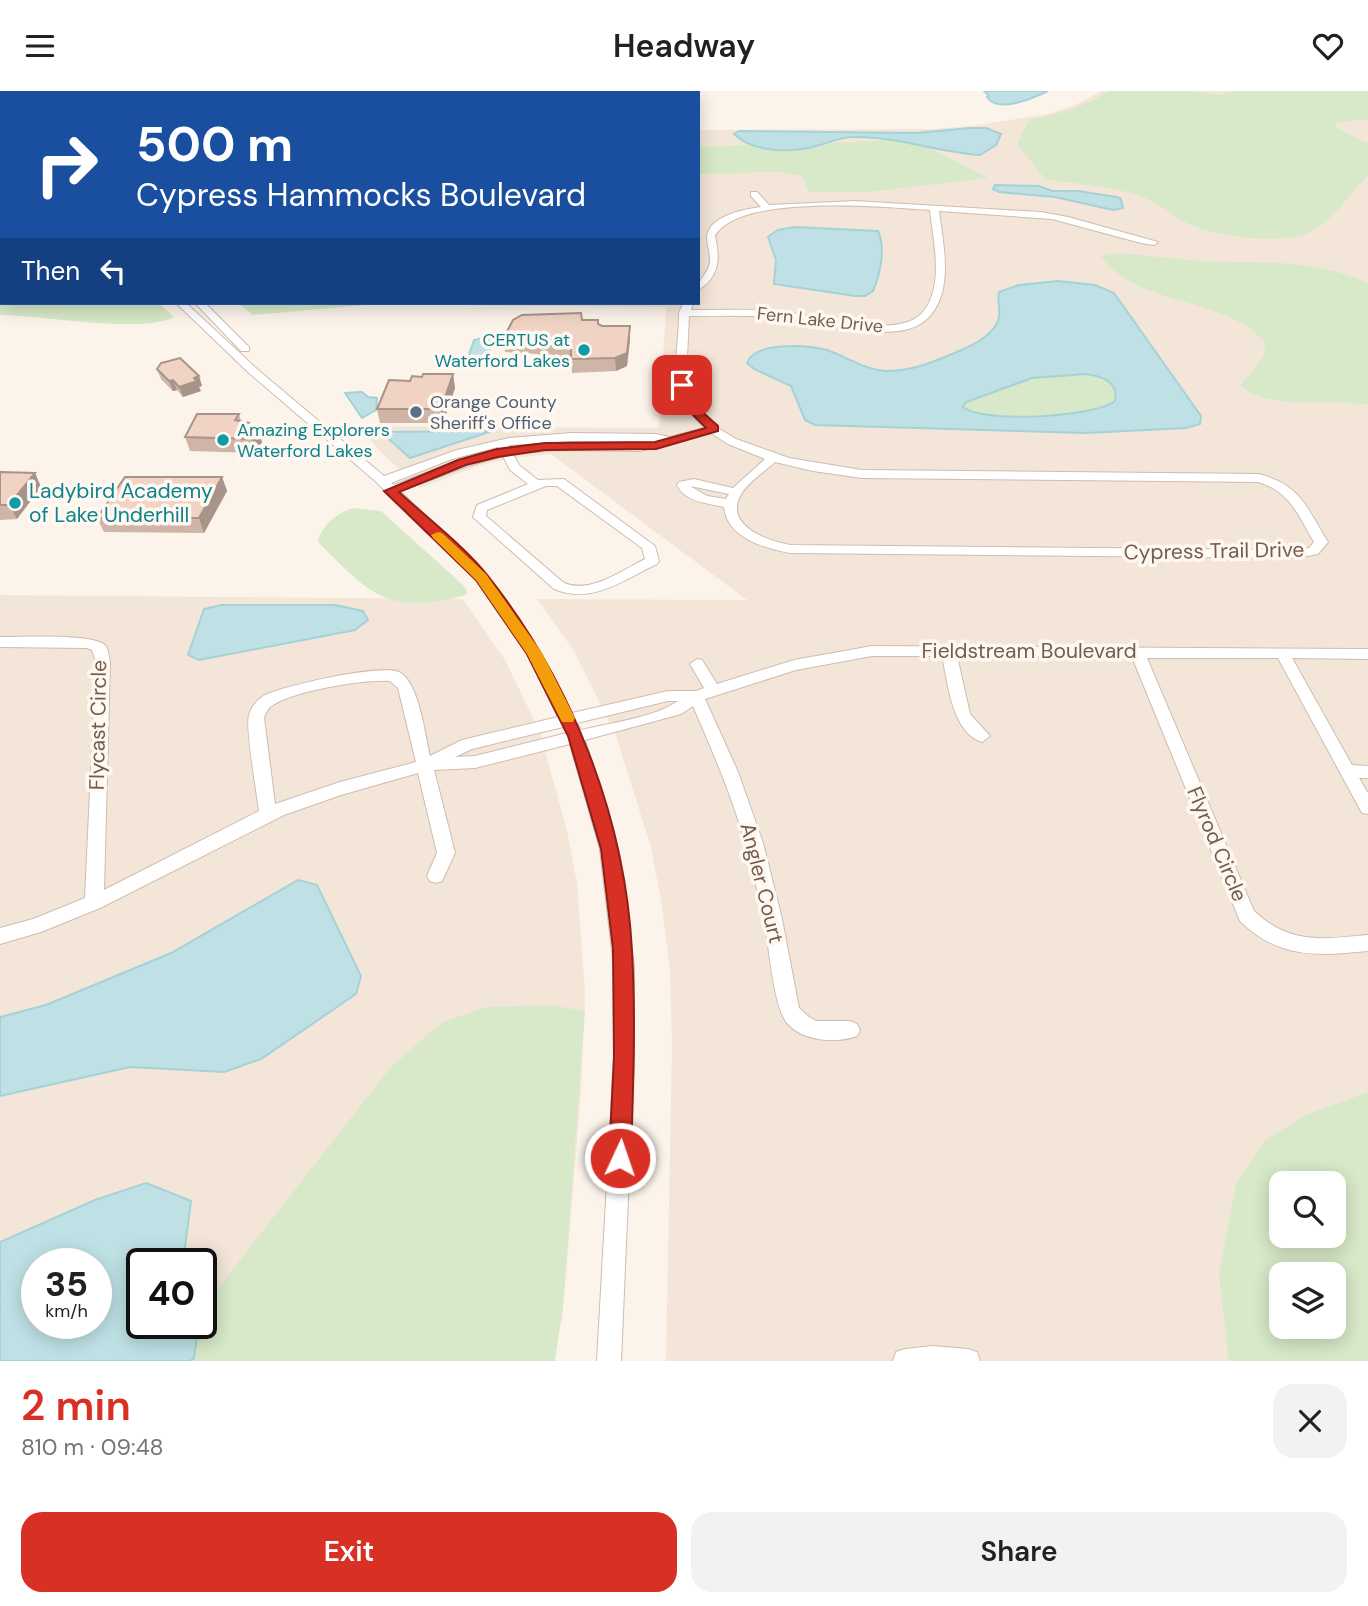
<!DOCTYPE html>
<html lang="en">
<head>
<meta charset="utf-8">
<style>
	body { margin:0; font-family:"DM Sans",sans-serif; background:#f2f2f2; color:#202124; height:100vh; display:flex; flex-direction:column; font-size:26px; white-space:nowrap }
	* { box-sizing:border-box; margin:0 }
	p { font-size:23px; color:#757577 }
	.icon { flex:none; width:38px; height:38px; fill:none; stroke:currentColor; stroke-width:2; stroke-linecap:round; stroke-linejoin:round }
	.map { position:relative; height:1270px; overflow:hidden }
	.sheet { display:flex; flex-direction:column; background:#fff; flex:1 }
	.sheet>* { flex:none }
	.guide { position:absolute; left:0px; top:0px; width:700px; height:214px; box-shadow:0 4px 18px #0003; background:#1a4fa0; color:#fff; overflow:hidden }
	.buttons { position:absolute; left:1269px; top:1080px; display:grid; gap:14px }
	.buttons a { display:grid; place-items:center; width:77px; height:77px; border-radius:14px; background:#fff; box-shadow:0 4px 18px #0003; font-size:35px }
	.speed { position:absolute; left:21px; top:1157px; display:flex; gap:14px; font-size:35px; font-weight:700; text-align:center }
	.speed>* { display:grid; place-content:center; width:91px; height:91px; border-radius:50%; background:#fff; box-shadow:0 4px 18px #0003; line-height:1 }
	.speed small { font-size:18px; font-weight:400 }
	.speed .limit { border:4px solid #111; border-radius:10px; background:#fff; color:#111 }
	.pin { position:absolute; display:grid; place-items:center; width:60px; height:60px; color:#fff; margin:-30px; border-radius:14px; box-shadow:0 4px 10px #0006 }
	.me { position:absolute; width:77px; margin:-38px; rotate:3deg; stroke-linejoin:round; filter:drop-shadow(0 0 5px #0008) }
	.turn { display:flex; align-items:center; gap:24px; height:147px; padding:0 21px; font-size:32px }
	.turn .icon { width:91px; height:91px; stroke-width:2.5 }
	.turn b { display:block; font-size:49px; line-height:60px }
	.then { display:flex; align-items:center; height:66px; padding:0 21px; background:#0003; gap:14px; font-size:26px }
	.round { display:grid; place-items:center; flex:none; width:74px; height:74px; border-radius:21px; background:#f2f2f2 }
	.overview { display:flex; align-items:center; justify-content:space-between; height:119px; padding:0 21px }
	h1 { font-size:42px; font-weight:600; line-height:52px; color:#d93025 }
	.action { display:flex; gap:14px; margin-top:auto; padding:14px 21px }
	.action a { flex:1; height:80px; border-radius:21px; background:#d93025; color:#fff; font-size:28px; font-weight:600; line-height:80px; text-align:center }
	.action a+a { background:#f2f2f2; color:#202124 }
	header { display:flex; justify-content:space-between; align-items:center; height:91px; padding:0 21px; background:#fff; font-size:32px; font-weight:600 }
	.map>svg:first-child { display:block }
	.residential { fill:#f3e6d8; fill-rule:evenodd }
	.green { fill:#d7e9c8; fill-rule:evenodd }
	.water { fill:#bfe1e5; stroke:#a5d1d7; stroke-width:2; fill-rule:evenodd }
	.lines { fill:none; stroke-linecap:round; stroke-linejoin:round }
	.minor-casing { stroke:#cebcb0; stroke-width:2 }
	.minor { fill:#fff; fill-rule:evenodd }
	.wall { fill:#ceb5a8 }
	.shaded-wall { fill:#a89488 }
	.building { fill:#f0d3c3; stroke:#a89488; stroke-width:2 }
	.route { fill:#d93025; stroke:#8d1f18; stroke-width:2 }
	.slow { fill:#f59e0b }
	.culture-dot { fill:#0f9aa8; stroke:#fef8f0; stroke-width:2.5 }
	.service-dot { fill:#5c6f8a; stroke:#fef8f0; stroke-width:2.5 }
	.labels { text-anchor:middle; stroke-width:7; stroke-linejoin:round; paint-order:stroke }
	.far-street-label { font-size:18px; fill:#765b4e; stroke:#fef8f0 }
	.far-culture-label { font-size:18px; fill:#0d838f; stroke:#fef8f0; text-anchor:end }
	.far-service-label { font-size:18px; fill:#4e5e75; stroke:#fef8f0; text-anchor:start }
	.culture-label { font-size:21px; fill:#0d838f; stroke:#fef8f0; text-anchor:start }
	.street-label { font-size:21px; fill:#765b4e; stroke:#fef8f0 }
</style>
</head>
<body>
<header><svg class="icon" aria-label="menu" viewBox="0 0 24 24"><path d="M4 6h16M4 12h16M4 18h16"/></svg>Headway<svg class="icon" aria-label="heart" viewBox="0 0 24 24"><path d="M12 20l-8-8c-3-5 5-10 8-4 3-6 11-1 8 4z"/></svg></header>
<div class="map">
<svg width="1368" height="1270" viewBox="0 0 1368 1270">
	<rect width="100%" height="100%" fill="#fcf4ea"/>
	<!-- residential -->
	<path class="residential" d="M1102,0H1368V1270H666L672,955L670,879L661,809L651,756L616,645L574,560L537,508L747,509L551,363L512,367L481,374L420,397L380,360L358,335L659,337L666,216L267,212H698V39L933,38L971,35L1048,23L1073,15ZM1281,1092H1334V1144H1281ZM1281,1183H1334V1236H1281Z
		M0,504L463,508L505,569L540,641L567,740L577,792L585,901L581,1002L562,1232L201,1223V1172H37L0,1219Z"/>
	<!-- green -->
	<path class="green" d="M1109,0H1192L1219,4L1235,0H1368V28L1335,32L1337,37L1368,52V84C1351,101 1333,130 1312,140C1283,155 1220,146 1191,134C1173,126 1159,111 1140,105C1110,95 1076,93 1045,88L1017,53L1029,29C1058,23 1084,16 1109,0Z
		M891,49L930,57L988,87L869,101H809L802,85L777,81L698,83V56L755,54L778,59H798L831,52Z
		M1113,162C1144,163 1174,169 1204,170C1263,173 1312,167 1368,192V314C1330,306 1270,322 1241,294L1264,265L1265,251C1222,203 1140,218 1101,165Z
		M0,169L2,212H158L174,226C144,243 40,224 0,224Z
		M238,212H386L253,224Z
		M1086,283C1102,285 1119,291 1115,310C1095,326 985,333 963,316L965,311L1032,287Z
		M353,417L381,420L462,493L467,499L466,504C387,525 371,504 318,451C322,433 337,422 353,417Z
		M549,914L585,920L563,1215L555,1270H190L194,1267L197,1232H201V1219L390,977L441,932L486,916Z
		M1368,1001V1270H1229L1219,1182L1236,1094L1264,1050L1306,1024ZM1281,1092H1334V1144H1281ZM1281,1183H1334V1236H1281Z"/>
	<!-- water -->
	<path class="water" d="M984,0H1048C1033,7 998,23 987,6L989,5Z
		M970,37H986L1001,43L996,54L980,64C937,61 896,45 853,46C840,46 829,52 816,55C792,62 754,62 734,43L739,40L916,42Z
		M995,94L1039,95L1052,100H1078L1117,106L1121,108L1123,117L1113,119L1055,106L999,101L993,98Z
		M795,136L878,140C886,157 880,184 873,200L865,205H855L774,193L776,169L768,146L778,139Z
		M1058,190L1095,194L1114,202L1201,325L1200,333L1186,337L1086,342L815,334L805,329L791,295L754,278L747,272C755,250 808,254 827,259C847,266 865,279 887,280C913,280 936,270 959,260C973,254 990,246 997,232C1003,221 996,210 999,201L1019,194ZM1086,283C1102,285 1119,291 1115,310C1095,326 984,333 963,316L966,311L1032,287Z
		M482,247L491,248L493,251L486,270L481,276L465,275L474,249Z
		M362,301L368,306L377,307L376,319L362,327L345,302Z
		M492,340L410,367L381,341Z
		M221,514H335L363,520L368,529L355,539L199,569L188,564L204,518Z
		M298,789L317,794L361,885L356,903L261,968L224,981L130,976L0,1005V926L46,914L171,862Z
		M146,1092L191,1110L183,1172H142V1232H199L194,1267L190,1270H0V1151L95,1109ZM37,1172H96V1232H37Z"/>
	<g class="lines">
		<defs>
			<path id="minor" d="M29,0H35L28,2Z
				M42,0H48L41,2Z
				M751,101H757L769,114L855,110L1041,121L1068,126L1158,151L1154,154L1141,152L1052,128L939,120C943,153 955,201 927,228C896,257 813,229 775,226C747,224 718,225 689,225L686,288L687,297L697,317L713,334L736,348L789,367L862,379L1259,383C1301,394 1306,416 1328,451L1318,463L1296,467L790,462C764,457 727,447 724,416C707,412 685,411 677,394L679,391L694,388L733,397L765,368L728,353L711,342L640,360L556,359L513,363L519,374L538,389L564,388L655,455L659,470L657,473C623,489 592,514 554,498L473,426L477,414L528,393L510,379L503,365L468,375L400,400L486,483L541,562L572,622L668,600H696L704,597L690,573L697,568L702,569L717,593L794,569L872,555L1368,558V568L1292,567L1352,674L1368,675V687H1359L1368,702V723L1362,722L1278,567H1147L1254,820C1290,854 1323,848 1368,844V860C1318,865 1279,868 1240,830L1132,566L957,565L970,623L990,645L982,651C952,642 948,592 942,565H872L796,579L705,608L738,681L763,752L782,828L799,917L809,926L816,930H850L857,933L860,939L857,945C836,953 802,950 787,932C773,915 769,853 764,828C759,804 752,779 746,755C733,707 713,661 693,615L681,623L585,649L618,758L634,876V966L621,1270H597L614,966V876L600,758L570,653L475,677L434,679L455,762L442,790L436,792L430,790L427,785L437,762L418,682L341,704L284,724L100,817L41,841L0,853V837L33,828L85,807L96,571L92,559L87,557L0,556V546C18,546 96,542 106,555C108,559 109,566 110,571L104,799L259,720C257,703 245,636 249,624C251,617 256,610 262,606C279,595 381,573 399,581C419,591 425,644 430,665L462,649L558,626L527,563L476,489L374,389L249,282L176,212H186L257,278L384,385L457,359L509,347L572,342L655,343L670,346L704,337C663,295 679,274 679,222L683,212H693L691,219C719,219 749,218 777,220C812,223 892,249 920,224C946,199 933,150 930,119C886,116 739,102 715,145C720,167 720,186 698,199C698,188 706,185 709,175C712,165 707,156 707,147C707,125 745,118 761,116L751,105ZM572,350L656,351C608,360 559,348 510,357L509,354ZM498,356L499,359L460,369L394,394L391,392L452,368ZM775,371L813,380L862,387L1258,391C1291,401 1297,423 1314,451L1309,457L1296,459L790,454C768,450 725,435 740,405C747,392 764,381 775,371ZM546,395H557L642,457L645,468C621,480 590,503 564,492L486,425L487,419ZM690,395L729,403L726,408L707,405ZM390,590L398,597L416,671L340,691L275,713L264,627C266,621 268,617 273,614C294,600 364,588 390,590ZM668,610H678C654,627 609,632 581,639L577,632ZM563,636L567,642L475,665L455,666L472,658Z
				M0,140H2V146H0Z
				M195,212H205L249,256V260H241Z
				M932,1255L968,1258L977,1261L980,1270H893L896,1261L905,1258Z"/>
		</defs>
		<!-- minor casing -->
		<use href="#minor" class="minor-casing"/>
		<!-- minor -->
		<use href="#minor" class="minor"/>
	</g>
	<!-- wall -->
	<path class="wall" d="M582,229H598V233L602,235H630V248L627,275L616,280L572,282L571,269L538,267V263L505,261L503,248Z
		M157,278L199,285L202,295L199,296L201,300L183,306L177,299L173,300L161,288Z
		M453,283L455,297L443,332H380L377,318L410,290L422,286Z
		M239,323L241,330L249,332L250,337L262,351L256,362L190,360L185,346Z
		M0,381L35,382L41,396L17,428L0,429Z
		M222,386L227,400L204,442L104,441L97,427Z"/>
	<!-- shaded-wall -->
	<path class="shaded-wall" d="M630,235V248L627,275L616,280L615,267Z
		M453,283L455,297L443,332L441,318Z
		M199,285L202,295L199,296L201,300L183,306L179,296L194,287Z
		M173,289L177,299L173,300L169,290Z
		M249,332L253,346L257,337L262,351L256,362L252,348L246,337Z
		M35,382L41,396L17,428L9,414Z
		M222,386L227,400L204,442L199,427Z"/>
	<!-- building -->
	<path class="building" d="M581,222L582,229H598V233L602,235H630L627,262L615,267L571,268V255L537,254L538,250L503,248L513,229L522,224Z
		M180,267L199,285L194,287L197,290L179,296L173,289L169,290L157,278L161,272Z
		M423,283H453L441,318H377L389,289L410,290L412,285L422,286Z
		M197,323H239L235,329L249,332L246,337H257L252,348L185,346Z
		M0,381L35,382L9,414H0Z
		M125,386H222L199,427H97Z"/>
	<!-- route -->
	<path class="route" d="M678,291H686L699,318L718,335V340L656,358L545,359L498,366L466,374L399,401C426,426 465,456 488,485C571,590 625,725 632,860C636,929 633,998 631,1067L628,1075L620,1078L612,1075L609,1067L614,966L613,858L601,758L568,645L527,563L476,489L384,400L458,369L497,358L545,352L655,351L706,337L689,320L676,294Z"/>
	<!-- slow -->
	<path class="slow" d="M438,441L442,442L486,483L542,562L575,627L573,631H562L527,563L476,489L433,447L431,444Z"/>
	<!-- markers -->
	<g class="culture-dot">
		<circle cx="584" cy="259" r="7"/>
		<circle cx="223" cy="349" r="7"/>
		<circle cx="15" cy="412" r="7"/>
	</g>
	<circle class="service-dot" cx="416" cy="321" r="7"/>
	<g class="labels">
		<!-- far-street labels -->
		<g class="far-street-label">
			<text transform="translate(820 229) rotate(6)" y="6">Fern Lake Drive</text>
		</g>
		<!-- far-culture labels -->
		<g class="far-culture-label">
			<text x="570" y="255">CERTUS at<tspan x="570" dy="21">Waterford Lakes</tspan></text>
			<text x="237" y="345" text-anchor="start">Amazing Explorers<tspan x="237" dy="21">Waterford Lakes</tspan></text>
		</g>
		<!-- far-service labels -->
		<g class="far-service-label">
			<text x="430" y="317">Orange County<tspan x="430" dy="21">Sheriff's Office</tspan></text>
		</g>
		<!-- culture labels -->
		<g class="culture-label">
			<text x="29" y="407">Ladybird Academy<tspan x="29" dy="24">of Lake Underhill</tspan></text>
		</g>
		<!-- street labels -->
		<g class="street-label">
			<text transform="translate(1214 460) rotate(-1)" y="7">Cypress Trail Drive</text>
			<text x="1029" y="567">Fieldstream Boulevard</text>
			<text transform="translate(98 634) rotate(-89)" y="7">Flycast Circle</text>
			<text transform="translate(1217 753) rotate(67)" y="7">Flyrod Circle</text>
			<text transform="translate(762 792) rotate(76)" y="7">Angler Court</text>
		</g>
	</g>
</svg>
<div class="buttons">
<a><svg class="icon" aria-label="search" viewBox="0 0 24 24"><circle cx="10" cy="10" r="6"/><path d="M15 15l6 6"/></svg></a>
<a><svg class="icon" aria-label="layers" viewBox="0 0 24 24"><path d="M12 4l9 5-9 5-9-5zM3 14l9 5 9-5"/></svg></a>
</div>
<div class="speed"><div>35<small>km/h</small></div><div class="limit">40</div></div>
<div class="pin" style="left:682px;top:294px;background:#d93025"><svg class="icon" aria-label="arrive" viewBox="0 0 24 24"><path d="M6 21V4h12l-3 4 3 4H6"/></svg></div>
<svg class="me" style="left:620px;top:1067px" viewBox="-20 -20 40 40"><circle r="17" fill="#d93025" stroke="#fff" stroke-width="3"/><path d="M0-11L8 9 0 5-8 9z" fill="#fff"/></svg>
<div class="guide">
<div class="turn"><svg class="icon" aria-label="right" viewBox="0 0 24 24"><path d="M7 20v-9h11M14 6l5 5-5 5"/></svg><div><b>500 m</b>Cypress Hammocks Boulevard</div></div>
<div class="then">Then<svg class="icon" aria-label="left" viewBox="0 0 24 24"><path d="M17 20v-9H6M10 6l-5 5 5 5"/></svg></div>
</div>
</div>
<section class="sheet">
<div class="overview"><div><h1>2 min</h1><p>810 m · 09:48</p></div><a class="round"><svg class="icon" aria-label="close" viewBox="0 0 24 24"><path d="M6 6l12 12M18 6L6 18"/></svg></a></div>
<div class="action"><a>Exit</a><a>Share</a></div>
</section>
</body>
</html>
